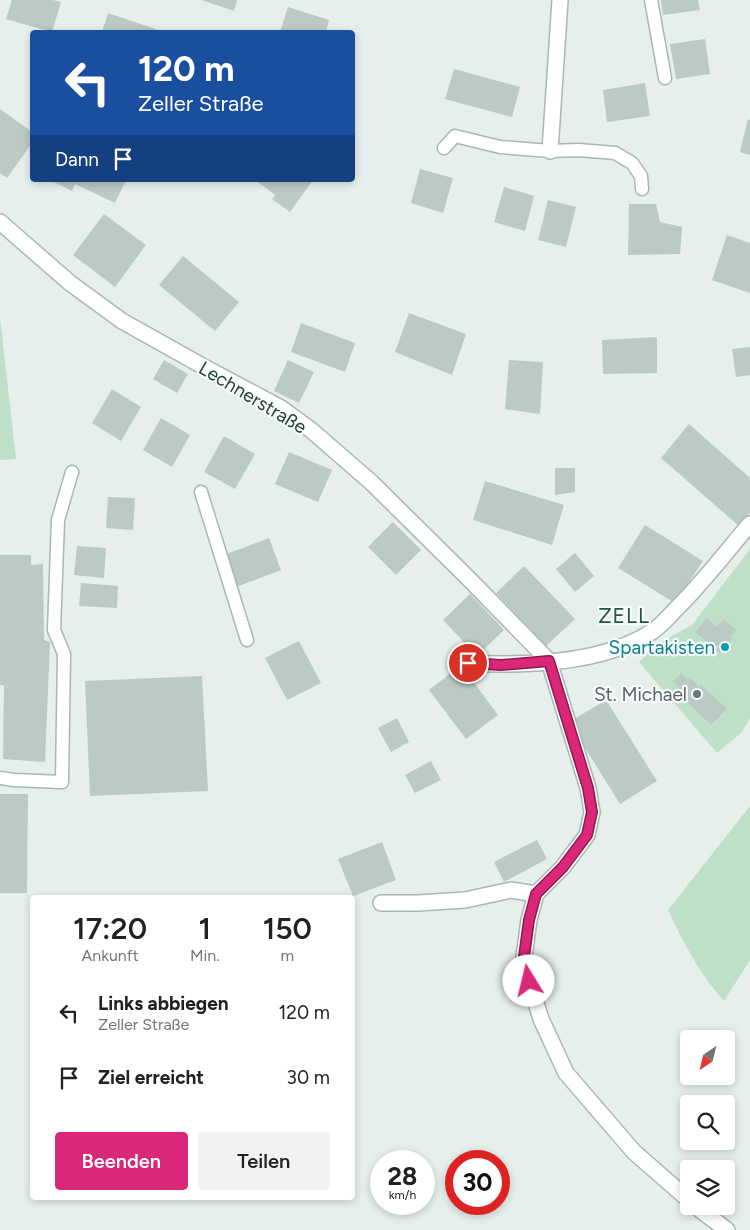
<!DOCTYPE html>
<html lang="de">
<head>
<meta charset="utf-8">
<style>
	body { margin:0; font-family:Figtree,sans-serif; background:#f2f2f2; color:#202124; height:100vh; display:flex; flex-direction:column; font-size:19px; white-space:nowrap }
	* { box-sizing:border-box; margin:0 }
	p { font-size:16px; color:#757577 }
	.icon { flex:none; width:28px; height:28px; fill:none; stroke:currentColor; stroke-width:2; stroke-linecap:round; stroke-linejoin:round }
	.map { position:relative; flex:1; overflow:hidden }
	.sheet { position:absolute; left:30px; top:895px; width:325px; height:305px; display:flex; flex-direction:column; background:#fff; border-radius:5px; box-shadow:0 2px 8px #0003 }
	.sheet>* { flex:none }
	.banner { position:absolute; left:30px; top:30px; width:325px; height:152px; border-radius:5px; box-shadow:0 2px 8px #0003; background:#1a4fa0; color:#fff; overflow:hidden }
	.needle { width:32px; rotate:215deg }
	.controls { position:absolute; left:680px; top:1030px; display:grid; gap:10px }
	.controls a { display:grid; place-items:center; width:55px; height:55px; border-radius:5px; background:#fff; box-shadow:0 2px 8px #0003; font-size:25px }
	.speed { position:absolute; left:370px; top:1150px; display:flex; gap:10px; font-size:25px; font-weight:700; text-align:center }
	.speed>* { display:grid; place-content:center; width:65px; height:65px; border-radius:50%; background:#fff; box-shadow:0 2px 8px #0003; line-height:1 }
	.speed small { font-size:12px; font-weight:400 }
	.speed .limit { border:8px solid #d22; background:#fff; color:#111 }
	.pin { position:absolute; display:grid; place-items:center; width:42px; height:42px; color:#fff; margin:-21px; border:2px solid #fff; border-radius:50%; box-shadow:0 1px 5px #0007 }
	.me { position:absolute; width:55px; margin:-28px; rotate:351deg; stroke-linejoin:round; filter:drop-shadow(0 0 4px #0008) }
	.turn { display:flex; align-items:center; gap:18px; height:105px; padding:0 25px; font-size:22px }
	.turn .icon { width:65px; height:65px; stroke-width:2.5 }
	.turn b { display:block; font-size:35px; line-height:42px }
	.then { display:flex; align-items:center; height:48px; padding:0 25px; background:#0003; gap:10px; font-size:19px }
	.eta { display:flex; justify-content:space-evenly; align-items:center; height:85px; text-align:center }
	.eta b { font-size:30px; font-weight:600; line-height:35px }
	.cta { display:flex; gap:10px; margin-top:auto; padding:10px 25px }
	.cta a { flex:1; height:58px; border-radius:5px; background:#db2777; color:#fff; font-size:20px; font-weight:600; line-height:58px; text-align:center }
	.cta a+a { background:#f2f2f2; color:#202124 }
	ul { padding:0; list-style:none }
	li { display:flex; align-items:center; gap:15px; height:65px; padding:0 25px }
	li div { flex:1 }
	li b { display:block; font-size:19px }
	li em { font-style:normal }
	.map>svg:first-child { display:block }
	.green { fill:#bfe0c8 }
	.building { fill:#bbcac4 }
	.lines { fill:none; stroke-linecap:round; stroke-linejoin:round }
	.lane-casing { stroke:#a8b8b2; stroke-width:15 }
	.street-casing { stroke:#a8b8b2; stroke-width:18 }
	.lane { stroke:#fff; stroke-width:12 }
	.street { stroke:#fff; stroke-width:15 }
	.route-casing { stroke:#8e194d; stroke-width:12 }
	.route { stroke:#db2777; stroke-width:9 }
	.culture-dot { fill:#0f9aa8; stroke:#f7fbf9; stroke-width:2 }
	.worship-dot { fill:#6b7280; stroke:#f7fbf9; stroke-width:2 }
	.labels { text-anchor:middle; stroke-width:4.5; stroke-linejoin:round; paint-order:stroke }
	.street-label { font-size:19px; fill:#24423a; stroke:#f7fbf9 }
	.culture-label { font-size:19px; fill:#0d838f; stroke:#f7fbf9; text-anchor:end }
	.worship-label { font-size:19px; fill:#5b616d; stroke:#f7fbf9; text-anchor:end }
	.quarter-label { font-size:21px; letter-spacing:1px; fill:#1f5548; stroke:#f7fbf9 }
</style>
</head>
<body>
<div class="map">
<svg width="750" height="1230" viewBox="0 0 750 1230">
	<rect width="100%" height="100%" fill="#e6efeb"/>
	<!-- green -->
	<path class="green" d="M0,317L16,459L0,460Z
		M750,549V718L741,733L717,753L639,662L661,642L692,625Z
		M750,806V960L724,1001C700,975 683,942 668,910Z"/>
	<!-- building -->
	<path class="building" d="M12,0H53L61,2L52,32L6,19Z
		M201,0H237L234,11Z
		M661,0H698L700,10L663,15Z
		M288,7L329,20L326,32H280Z
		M108,13L156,29L155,32H102Z
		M705,39L710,74L676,79L670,44Z
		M454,69L520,87L512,117L445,99Z
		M645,83L650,116L607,122L603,90Z
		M0,109L32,132V143L7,178L0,173Z
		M748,119L750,120V155L740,152Z
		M420,169L453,178L443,213L411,203Z
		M50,180H126L115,203L75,184L72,191Z
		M259,180H313L290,212L272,199L275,195L258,182Z
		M504,187L534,196L525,231L494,222Z
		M548,200L576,207L566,247L538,240Z
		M629,204H656L660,222L682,227L680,254L628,255Z
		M104,214L146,245L115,287L73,255Z
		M727,235L750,243V293L712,280Z
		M183,256L239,302L215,331L159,285Z
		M409,313L466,334L452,375L395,352Z
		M301,323L355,343L345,372L291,352Z
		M657,337V373L603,374L602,340Z
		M750,347V375L736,377L732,349Z
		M164,360L188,374L177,393L153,379Z
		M288,360L314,372L299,403L274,391Z
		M509,360L543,362L540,414L505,409Z
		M112,389L141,407L121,441L92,423Z
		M161,418L190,435L172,467L143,450Z
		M689,424L750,478V513L739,526L661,458Z
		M224,436L255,454L235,489L204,472Z
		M289,452L332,470L318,502L275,484Z
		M555,468H575V492L555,495Z
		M485,481L564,505L552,545L473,520Z
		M108,497L135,498L133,530L106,528Z
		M393,522L421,550L396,575L368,547Z
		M645,525L703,561L675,603L618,568Z
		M269,538L281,570L236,587L224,555Z
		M77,546L106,548L104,578L74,575Z
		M575,553L594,576L575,592L556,569Z
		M0,555H31V565L43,564L44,640L50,642L45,762L3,759L4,686L0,685Z
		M524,566L575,619L546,646L496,593Z
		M81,583L118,586L117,608L79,606Z
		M470,594L504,630L477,656L443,620Z
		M707,618L717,627L723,619L736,630L730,638L732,639L720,653L695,632Z
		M299,641L321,683L287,700L265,658Z
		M461,665L498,715L466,739L429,690Z
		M681,673L688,680L690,678L699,687L701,685L727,709L711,725L686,701L689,699L673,681Z
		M202,676L208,791L90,796L85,681Z
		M606,700L657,781L620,804L569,722Z
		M397,718L409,742L391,752L378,728Z
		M431,761L441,780L415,793L405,775Z
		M0,794H28L27,893H0Z
		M537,840L547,859L504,882L494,862Z
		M382,842L396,880L353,896L338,859Z"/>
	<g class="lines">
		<defs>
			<path id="lane" d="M651,0L665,78
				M444,148L455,136L500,147L550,151L579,150L615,153L632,163L641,176L642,189
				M201,492L247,640
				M0,778L14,780L62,782L64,654L54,630L58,520L72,472"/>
			<path id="street" d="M550,151L560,0
				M0,222L70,283L122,321L206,368L281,408L311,430L372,483L470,580L549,661L588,788L592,812L587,835L563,867L536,894L529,920L524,957L529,981L541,1019L566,1073L634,1152L689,1200
				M468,663C525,666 604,664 653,631C662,625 670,615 678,607C704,581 726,552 750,524
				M381,903H418L465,900L511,890L536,894
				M695,1206L727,1230"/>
		</defs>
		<!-- lane casing -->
		<use href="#lane" class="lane-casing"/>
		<!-- street casing -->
		<use href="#street" class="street-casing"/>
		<!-- lane -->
		<use href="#lane" class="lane"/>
		<!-- street -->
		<use href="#street" class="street"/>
	</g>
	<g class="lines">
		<defs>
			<path id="route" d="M468,663L501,665L549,661L588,788L592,812L587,835L563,867L536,894L529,920L524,957L529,981"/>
		</defs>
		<!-- route casing -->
		<use href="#route" class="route-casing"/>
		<!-- route -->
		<use href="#route" class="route"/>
	</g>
	<!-- markers -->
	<circle class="culture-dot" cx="725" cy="647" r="5"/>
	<circle class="worship-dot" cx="697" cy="694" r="5"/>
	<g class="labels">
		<!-- street labels -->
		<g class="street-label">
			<text transform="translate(253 397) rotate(31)" y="7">Lechnerstraße</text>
		</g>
		<!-- culture labels -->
		<g class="culture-label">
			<text x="715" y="654">Spartakisten</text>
		</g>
		<!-- worship labels -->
		<g class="worship-label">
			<text x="687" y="701">St. Michael</text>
		</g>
		<!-- quarter labels -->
		<g class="quarter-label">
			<text x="624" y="623">ZELL</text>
		</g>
	</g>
</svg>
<div class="controls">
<a><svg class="needle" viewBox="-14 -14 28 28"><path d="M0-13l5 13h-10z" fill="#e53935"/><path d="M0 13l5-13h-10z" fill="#757577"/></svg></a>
<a><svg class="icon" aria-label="search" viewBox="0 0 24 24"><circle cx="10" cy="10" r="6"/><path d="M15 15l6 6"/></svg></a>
<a><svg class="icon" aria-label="layers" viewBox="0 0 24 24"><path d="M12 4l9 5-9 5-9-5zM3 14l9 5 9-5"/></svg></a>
</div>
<div class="speed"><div>28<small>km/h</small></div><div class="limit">30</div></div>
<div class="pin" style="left:468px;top:663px;background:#d93025"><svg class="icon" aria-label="arrive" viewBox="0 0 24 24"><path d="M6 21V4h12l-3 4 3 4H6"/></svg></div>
<svg class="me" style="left:529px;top:981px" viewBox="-20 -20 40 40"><circle r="19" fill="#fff"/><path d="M0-13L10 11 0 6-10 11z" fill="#db2777"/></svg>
<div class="banner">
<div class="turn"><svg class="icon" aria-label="left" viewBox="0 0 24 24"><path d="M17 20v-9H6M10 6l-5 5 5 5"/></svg><div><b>120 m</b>Zeller Straße</div></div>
<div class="then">Dann<svg class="icon" aria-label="arrive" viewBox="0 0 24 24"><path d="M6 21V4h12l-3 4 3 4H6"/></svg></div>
</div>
<section class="sheet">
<div class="eta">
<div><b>17:20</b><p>Ankunft</p></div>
<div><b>1</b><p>Min.</p></div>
<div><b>150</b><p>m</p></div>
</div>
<ul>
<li><svg class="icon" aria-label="left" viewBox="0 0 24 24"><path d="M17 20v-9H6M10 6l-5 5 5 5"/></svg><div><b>Links abbiegen</b><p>Zeller Straße</p></div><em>120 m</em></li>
<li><svg class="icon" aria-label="arrive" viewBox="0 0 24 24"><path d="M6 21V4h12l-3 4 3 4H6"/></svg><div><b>Ziel erreicht</b></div><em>30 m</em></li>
</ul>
<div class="cta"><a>Beenden</a><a>Teilen</a></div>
</section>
</div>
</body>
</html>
